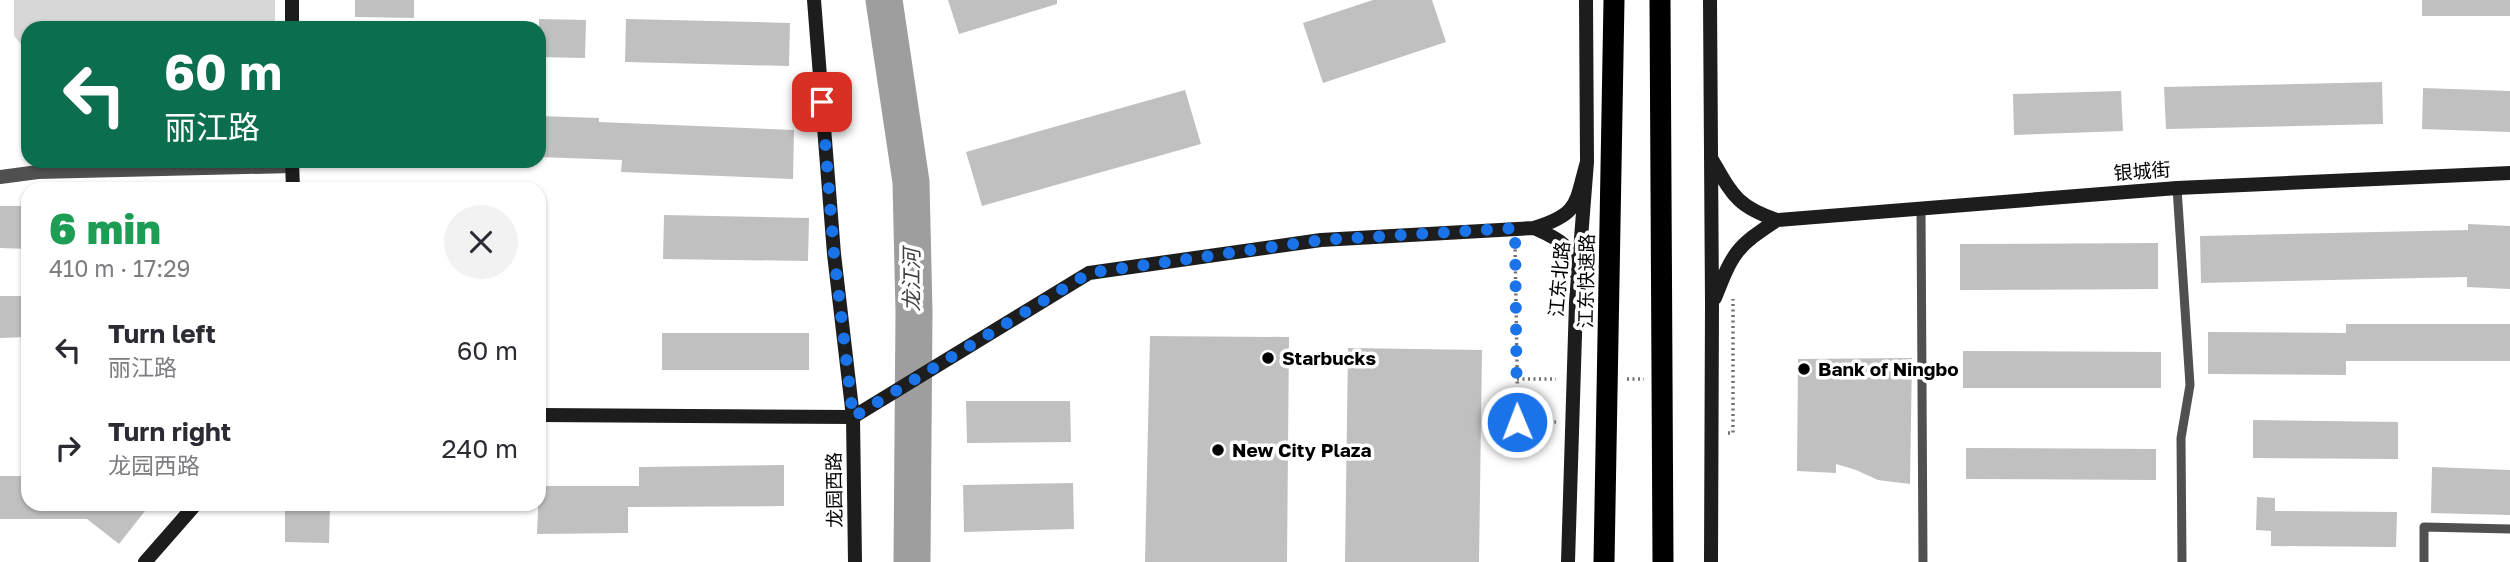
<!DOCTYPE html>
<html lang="en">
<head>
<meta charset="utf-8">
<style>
	body { margin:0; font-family:"Golos Text","Noto Sans SC",sans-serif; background:#f2f2f3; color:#2b2b33; height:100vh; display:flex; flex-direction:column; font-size:26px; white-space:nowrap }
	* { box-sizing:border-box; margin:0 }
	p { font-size:23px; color:#7c7c81 }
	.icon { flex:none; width:38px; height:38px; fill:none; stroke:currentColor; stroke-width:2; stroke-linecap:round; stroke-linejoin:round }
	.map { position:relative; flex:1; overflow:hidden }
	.panel { position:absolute; left:21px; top:182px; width:525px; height:329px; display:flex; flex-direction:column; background:#fff; border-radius:21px; box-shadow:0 2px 5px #0004 }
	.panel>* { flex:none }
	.hud { position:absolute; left:21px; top:21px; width:525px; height:147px; border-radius:21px; box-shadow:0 2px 5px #0004; background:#0b6e4f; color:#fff; overflow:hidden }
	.pin { position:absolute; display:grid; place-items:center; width:60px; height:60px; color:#fff; margin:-30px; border-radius:14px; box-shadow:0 4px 10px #0006 }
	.me { position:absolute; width:77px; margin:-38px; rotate:359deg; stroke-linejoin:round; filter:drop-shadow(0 0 5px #0008) }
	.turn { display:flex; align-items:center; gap:24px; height:147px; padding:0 28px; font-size:32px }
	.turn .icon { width:91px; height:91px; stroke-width:2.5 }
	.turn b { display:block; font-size:49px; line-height:60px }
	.round { display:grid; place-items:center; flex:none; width:74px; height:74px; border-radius:37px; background:#f2f2f3 }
	.headline { display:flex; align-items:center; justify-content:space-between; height:119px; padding:0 28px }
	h1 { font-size:42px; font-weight:800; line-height:52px; color:#1e9e55 }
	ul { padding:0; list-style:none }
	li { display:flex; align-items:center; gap:21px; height:98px; padding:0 28px }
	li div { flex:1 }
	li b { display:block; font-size:26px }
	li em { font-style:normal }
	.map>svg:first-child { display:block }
	.green { fill:#d7d7d7 }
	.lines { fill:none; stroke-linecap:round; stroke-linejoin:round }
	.river { stroke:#9e9e9e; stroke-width:37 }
	.building { fill:#c0c0c0 }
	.path { stroke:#727272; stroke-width:3.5; stroke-dasharray:2 3.5; stroke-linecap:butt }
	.lane { stroke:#505050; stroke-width:9 }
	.street { stroke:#505050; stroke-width:14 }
	.secondary { stroke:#1d1d1d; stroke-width:14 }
	.highway { stroke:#000; stroke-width:21 }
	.route { stroke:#1a73e8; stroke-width:12; stroke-dasharray:0 21.6 }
	.poi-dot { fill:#000; stroke:#fff; stroke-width:2.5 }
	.labels { text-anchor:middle; stroke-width:7; stroke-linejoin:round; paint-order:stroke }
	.street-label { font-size:19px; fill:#000; stroke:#fff }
	.poi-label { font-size:19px; font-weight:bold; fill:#000; stroke:#fff; text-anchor:start }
	.water-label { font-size:21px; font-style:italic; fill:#3f3f3f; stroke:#fff }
</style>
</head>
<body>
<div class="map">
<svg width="2510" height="562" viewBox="0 0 2510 562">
	<rect width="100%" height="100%" fill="#fff"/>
	<!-- green -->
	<path class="green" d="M14,0H275V28H28V52L14,36Z"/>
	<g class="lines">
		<!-- river -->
		<path class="river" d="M884,0L911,182L914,312L912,562"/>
	</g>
	<!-- building -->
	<path class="building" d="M355,0H414V18L355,17Z
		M948,0H1057V4L959,34Z
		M1373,0H1432L1446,42L1323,83L1303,23Z
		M2422,0H2510V16H2422Z
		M539,19L586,20L585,58L539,57Z
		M626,19L790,23L789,66L625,62Z
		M2382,82L2383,124L2166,129L2164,87Z
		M2423,88L2510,91V132L2422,129Z
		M1185,90L1201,144L982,206L966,152Z
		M2121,91L2123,131L2014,135L2013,94Z
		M539,116L599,118V122L794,130L793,179L621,172L622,160L539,157Z
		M0,206H28V249L0,248Z
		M664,215L809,218L808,261L663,259Z
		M2468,224L2510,226V289L2467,287V277L2201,283L2200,236L2468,230Z
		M2158,243V289L1960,290V244Z
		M0,296H28V337L0,338Z
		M2346,324H2510V361H2346V375L2208,374V332L2346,333Z
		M662,333H809V370H662Z
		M1150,336L1289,337L1287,562H1145Z
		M1348,348L1482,350L1479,562H1345Z
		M1963,351L2161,352V388H1963Z
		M1912,358L1910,484L1878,480L1856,470L1836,464V473L1797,471L1798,359Z
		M966,401H1070L1071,442L967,443Z
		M2253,420L2398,422V459L2253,458Z
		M1966,448L2156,449V480L1966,479Z
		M784,465V506L628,507V533L537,534L539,486H639V467Z
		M2432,467L2510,470V515L2431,513Z
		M0,476H28V504H136L145,511L119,544L87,519H0Z
		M1073,483L1074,529L964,532L963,485Z
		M2257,497L2275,498V511L2397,512L2396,547L2271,546V531L2256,530Z
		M285,504H330L329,543L285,542Z"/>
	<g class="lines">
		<!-- path -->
		<path class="path" d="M1515,244L1518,422H1556
			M1517,379H1556
			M1627,379H1644
			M1728,433H1733V299"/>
		<!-- lane -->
		<path class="lane" d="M2177,188L2190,385L2181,438L2182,562
			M1921,208L1923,562
			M2424,562V527L2510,529"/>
		<!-- street -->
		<path class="street" d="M0,177L38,172L292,166"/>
		<!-- secondary -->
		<path class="secondary" d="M292,0V28
			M814,0L834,254L853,417L855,562
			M1710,0L1712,304L1711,562
			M1711,158C1732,194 1736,206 1777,220L2177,188L2510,173
			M292,161L293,189
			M1534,228C1556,238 1574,245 1575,272
			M1715,298C1733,252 1736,247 1777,220
			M539,415L853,417L1089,273L1321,240L1534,228C1580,214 1575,203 1587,162
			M145,562L196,504
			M1568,562L1576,302L1587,162L1586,0"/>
		<!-- highway -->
		<path class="highway" d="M1660,0L1663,562
			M1604,562L1614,0"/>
	</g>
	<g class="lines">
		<!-- route -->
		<path class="route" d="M822,102L834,254L853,417L1089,273L1321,240L1515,228L1517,422"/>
	</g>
	<!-- markers -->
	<g class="poi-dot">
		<circle cx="1268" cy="358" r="7"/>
		<circle cx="1804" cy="369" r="7"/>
		<circle cx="1218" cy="450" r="7"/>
	</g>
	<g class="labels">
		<!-- street labels -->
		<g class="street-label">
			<text transform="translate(2142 171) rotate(-4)" y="7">银城街</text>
			<text transform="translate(1559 279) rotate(-85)" y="7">江东北路</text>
			<text transform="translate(1586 281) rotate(-89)" y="7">江东快速路</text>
			<text transform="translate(834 490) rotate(-91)" y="7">龙园西路</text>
		</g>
		<!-- poi labels -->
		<g class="poi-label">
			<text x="1282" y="365">Starbucks</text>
			<text x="1818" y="376">Bank of Ningbo</text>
			<text x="1232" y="457">New City Plaza</text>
		</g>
		<!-- water labels -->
		<g class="water-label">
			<text transform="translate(912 280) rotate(-90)" y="7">龙江河</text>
		</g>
	</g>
</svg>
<div class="pin" style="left:822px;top:102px;background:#d93025"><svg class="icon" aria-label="arrive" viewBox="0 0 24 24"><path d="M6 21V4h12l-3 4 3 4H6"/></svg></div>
<svg class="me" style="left:1517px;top:422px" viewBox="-20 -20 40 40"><circle r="17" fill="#1a73e8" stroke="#fff" stroke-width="3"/><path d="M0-11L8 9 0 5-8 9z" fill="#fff"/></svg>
<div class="hud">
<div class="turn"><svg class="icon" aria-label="left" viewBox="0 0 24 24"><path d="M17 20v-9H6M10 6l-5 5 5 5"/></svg><div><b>60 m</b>丽江路</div></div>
</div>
<section class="panel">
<div class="headline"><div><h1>6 min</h1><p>410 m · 17:29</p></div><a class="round"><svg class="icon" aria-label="close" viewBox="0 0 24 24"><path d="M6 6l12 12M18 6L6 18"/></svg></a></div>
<ul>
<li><svg class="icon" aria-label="left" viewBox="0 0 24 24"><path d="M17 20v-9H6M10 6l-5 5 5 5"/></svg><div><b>Turn left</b><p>丽江路</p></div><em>60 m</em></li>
<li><svg class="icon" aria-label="right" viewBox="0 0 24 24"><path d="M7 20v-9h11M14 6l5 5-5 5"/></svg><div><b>Turn right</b><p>龙园西路</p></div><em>240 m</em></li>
</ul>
</section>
</div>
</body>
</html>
